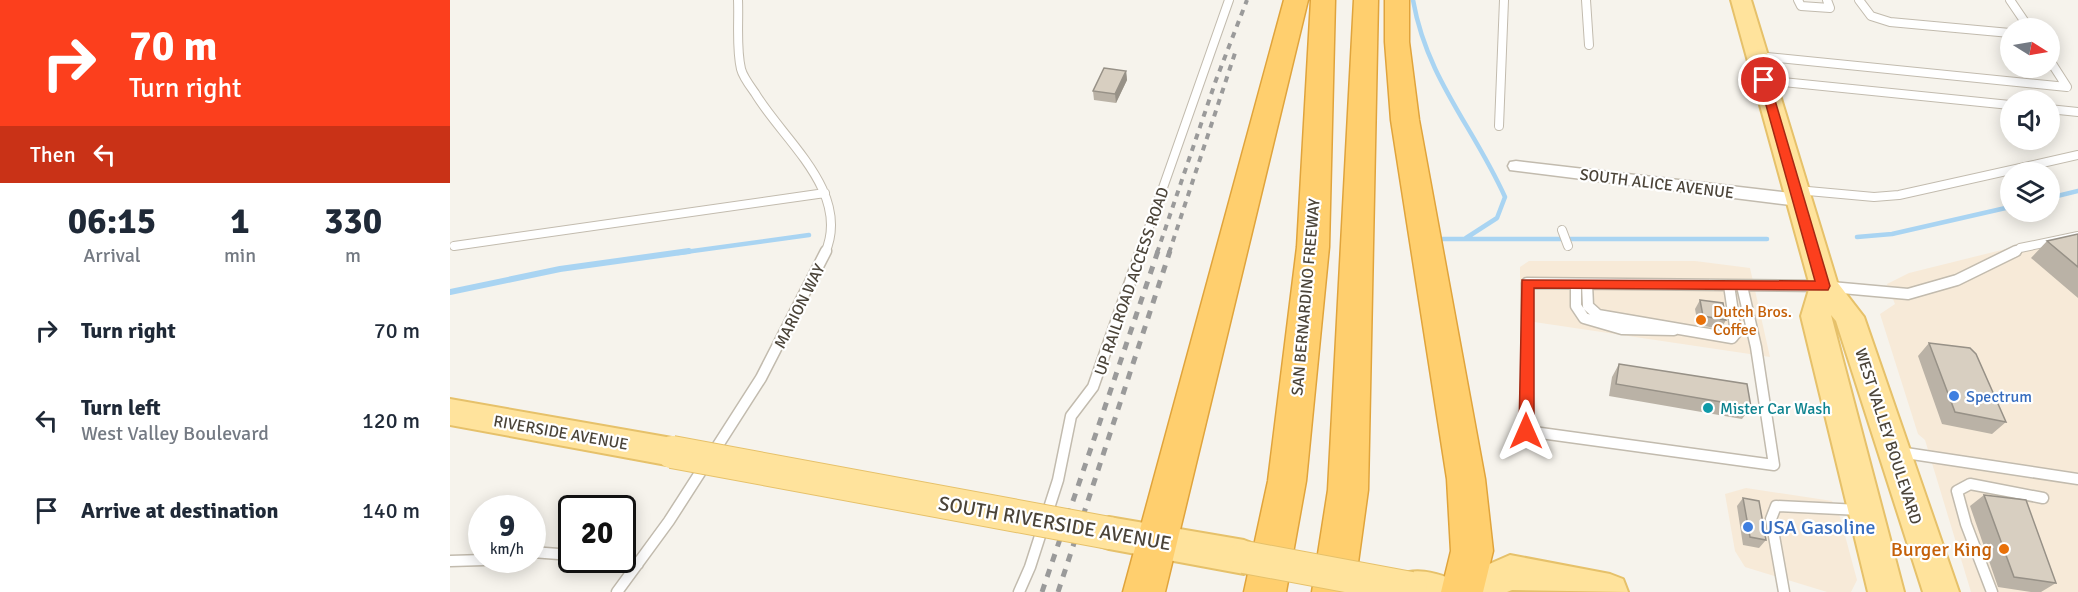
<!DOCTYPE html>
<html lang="en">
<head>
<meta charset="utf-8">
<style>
	body { margin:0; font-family:Signika,sans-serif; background:#f6f6f7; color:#1f2937; height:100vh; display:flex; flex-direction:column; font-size:22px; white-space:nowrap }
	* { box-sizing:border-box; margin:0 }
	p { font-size:20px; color:#747a83 }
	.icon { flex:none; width:33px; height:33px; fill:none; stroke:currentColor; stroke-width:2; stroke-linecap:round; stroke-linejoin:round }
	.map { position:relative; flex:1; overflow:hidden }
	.side { display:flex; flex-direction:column; background:#fff; width:450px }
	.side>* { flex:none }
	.guide { background:#fc3f1d; color:#fff; overflow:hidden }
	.needle { width:39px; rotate:101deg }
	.tools { position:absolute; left:1550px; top:18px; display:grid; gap:12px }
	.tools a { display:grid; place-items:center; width:60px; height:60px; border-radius:50%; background:#fff; box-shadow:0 3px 15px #0003; font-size:30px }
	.speed { position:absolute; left:18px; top:495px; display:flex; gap:12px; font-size:30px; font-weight:700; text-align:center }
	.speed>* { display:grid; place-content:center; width:78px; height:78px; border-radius:50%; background:#fff; box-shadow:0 3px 15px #0003; line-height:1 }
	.speed small { font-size:15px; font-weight:400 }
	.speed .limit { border:3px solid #111; border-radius:9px; background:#fff; color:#111 }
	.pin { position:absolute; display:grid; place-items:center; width:51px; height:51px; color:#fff; margin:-26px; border:3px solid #fff; border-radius:50%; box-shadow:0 2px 6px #0007 }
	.me { position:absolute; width:66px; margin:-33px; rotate:0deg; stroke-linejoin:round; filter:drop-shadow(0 0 4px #0008) }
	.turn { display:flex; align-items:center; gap:21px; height:126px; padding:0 30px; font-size:27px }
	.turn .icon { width:78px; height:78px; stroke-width:2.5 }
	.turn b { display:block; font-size:42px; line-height:51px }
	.then { display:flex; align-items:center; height:57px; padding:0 30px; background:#0003; gap:12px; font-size:22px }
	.eta { display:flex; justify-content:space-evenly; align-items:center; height:102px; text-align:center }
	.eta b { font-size:36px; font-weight:700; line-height:42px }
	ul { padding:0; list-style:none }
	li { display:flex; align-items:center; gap:18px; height:90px; padding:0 30px }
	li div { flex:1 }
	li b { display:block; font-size:22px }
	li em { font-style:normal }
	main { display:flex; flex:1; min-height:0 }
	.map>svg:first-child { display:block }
	.commercial { fill:#f7ead8 }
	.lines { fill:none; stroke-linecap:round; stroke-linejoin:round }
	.stream-far1 { stroke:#a9d4f2; stroke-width:4.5 }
	.stream { stroke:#a9d4f2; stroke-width:6 }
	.service-far1-casing { stroke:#c2bbae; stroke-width:10 }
	.service-casing { stroke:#c2bbae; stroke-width:13 }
	.minor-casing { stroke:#c2bbae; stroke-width:3 }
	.primary-casing { stroke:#e6c16a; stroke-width:4 }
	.motorway-casing { stroke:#e0a43c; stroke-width:3 }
	.service-far1 { stroke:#fff; stroke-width:8 }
	.service { stroke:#fff; stroke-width:10 }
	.minor { fill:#fff; fill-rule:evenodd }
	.primary { fill:#ffe39c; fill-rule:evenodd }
	.motorway { fill:#ffcf6e; fill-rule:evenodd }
	.rail-far1 { stroke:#9a9a9a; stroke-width:4; stroke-dasharray:6 6; stroke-linecap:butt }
	.rail { stroke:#9a9a9a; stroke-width:5; stroke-dasharray:8 8; stroke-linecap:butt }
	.primary-bridge-casing { stroke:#e6c16a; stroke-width:34; stroke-linecap:butt }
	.primary-bridge { stroke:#ffe39c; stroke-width:32 }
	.wall { fill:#bab2a6 }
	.shaded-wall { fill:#979187 }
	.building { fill:#d8cfc1; stroke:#979187; stroke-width:1.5 }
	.route { fill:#fc3f1d; stroke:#a42913; stroke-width:1.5 }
	.food-dot { fill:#e8710a; stroke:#fff; stroke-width:2 }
	.shop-dot { fill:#3f7fe0; stroke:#fff; stroke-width:2 }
	.culture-dot { fill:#0f9aa8; stroke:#fff; stroke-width:2 }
	.labels { text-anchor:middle; stroke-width:4.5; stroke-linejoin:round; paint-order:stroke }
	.street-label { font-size:16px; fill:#4b4439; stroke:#fff }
	.food-label { font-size:16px; fill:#c56008; stroke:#fff; text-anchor:start }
	.shop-label { font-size:16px; fill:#366cbe; stroke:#fff; text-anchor:start }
	.culture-label { font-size:16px; fill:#0d838f; stroke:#fff; text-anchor:start }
	.near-street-label { font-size:20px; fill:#4b4439; stroke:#fff }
	.near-shop-label { font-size:20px; fill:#366cbe; stroke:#fff; text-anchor:start }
	.near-food-label { font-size:20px; fill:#c56008; stroke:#fff; text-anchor:end }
</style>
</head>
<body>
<main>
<section class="side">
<div class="guide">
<div class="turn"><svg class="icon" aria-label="right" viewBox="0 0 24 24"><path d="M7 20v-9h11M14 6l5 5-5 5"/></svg><div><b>70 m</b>Turn right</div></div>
<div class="then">Then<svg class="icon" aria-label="left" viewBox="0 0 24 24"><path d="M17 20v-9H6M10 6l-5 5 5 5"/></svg></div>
</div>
<div class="eta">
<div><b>06:15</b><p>Arrival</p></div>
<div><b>1</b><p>min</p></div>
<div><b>330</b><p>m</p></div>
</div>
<ul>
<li><svg class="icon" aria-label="right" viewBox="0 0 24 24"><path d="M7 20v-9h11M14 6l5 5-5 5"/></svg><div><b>Turn right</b></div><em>70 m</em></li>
<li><svg class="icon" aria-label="left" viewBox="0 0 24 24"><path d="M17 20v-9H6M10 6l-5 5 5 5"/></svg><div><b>Turn left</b><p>West Valley Boulevard</p></div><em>120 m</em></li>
<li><svg class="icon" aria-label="arrive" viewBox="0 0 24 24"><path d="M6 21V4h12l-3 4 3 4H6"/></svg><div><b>Arrive at destination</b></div><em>140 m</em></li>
</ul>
</section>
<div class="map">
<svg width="1628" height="592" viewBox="0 0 1628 592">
	<rect width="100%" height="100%" fill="#f6f3ec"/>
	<!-- commercial -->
	<path class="commercial" d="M1628,231V592H1521L1475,440L1468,434L1430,314L1445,304L1437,284L1459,273Z
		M1079,261H1245L1300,268L1320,357L1070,320V267Z
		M1296,488L1382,501L1390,517L1407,580L1401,592H1377L1295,567L1285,551L1275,494Z"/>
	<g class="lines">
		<!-- stream-far1 -->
		<path class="stream-far1" d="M963,0C977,79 1023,126 1055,197L1047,218L1016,238
			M1599,198L1628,191
			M1407,237L1442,234L1560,207
			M986,239H1317
			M228,253L359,235"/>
		<!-- stream -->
		<path class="stream" d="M0,292L110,269L239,251"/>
		<defs>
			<path id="service-far1" d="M288,0C289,22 286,48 291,69C293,77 300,86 305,93C332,139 402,192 375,253
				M1136,0L1139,45
				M1348,0L1351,6L1380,8L1377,0
				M1409,0L1421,16L1440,22L1560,33
				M1560,0L1579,28
				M1307,56L1617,87L1599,59
				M1314,80L1560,105
				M1599,109L1628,112
				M1049,126L1054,0
				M1347,190L1424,197L1449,195L1628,155
				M1112,230L1118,246
				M4,246L375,193
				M690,253L779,0
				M1564,253L1570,248L1628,236"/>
			<path id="service" d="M1126,284V306L1134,318L1172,329L1224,330
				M1137,284L1138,306L1148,315L1282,338L1286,333L1279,285
				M1292,286L1306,347L1324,465L1076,431L1077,283L1370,286L1458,294L1507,280L1566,251
				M1449,452L1628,479
				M263,453L311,378L376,251
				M82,552L122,555
				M156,560L188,564
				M0,561L34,560
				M167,592L219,521L255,465
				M569,592L580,567L608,480L621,416L643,387L691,251
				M1334,592L1321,519L1326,506L1410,510
				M1542,592L1516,524L1507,491L1520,484L1593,498"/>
			<path id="minor" d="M1066,161L1349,194L1357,200L1349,206L1060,170L1058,166L1060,162Z"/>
			<path id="primary" d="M1281,0H1301L1387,282L1414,317L1509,592H1473L1386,321L1381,315L1454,592H1418L1351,316L1360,286Z
				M0,399L222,438L234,442L238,452L234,462L222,466L0,425Z
				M659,517L794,540L807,545L812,557L807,569L794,574L659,549L647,545L641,533L647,521Z
				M1060,555L1160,574L1173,579L1178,592L1062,590L1057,592H944L943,588L948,575C966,568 983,572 1001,579L1003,584L1005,579Z"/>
			<path id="motorway" d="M834,0H858L715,592H673Z
				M861,0H885L879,247L856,481L836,592H794L818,481L847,247Z
				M904,0H928L918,490L904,592H862L878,490Z
				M935,0H959V42L969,120L1035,479L1043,551L1033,592H991L1001,551L997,479L941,120L935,42Z"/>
		</defs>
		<!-- service-far1 casing -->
		<use href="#service-far1" class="service-far1-casing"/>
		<!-- service casing -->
		<use href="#service" class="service-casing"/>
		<!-- minor casing -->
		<use href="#minor" class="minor-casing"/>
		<!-- primary casing -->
		<use href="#primary" class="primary-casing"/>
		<!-- motorway casing -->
		<use href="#motorway" class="motorway-casing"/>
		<!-- service-far1 -->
		<use href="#service-far1" class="service-far1"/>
		<!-- service -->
		<use href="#service" class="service"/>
		<!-- minor -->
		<use href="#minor" class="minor"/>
		<!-- primary -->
		<use href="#primary" class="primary"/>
		<!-- motorway -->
		<use href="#motorway" class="motorway"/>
		<!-- rail-far1 -->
		<path class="rail-far1" d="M707,253L766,80L797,0
			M719,253L785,53"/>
		<!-- rail -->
		<path class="rail" d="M592,592L708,251
			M608,592L720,251"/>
		<defs>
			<path id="primary-bridge" d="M222,452L659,533
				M794,557L961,588"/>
		</defs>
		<!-- primary-bridge casing -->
		<use href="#primary-bridge" class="primary-bridge-casing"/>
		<!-- primary-bridge -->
		<use href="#primary-bridge" class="primary-bridge"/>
	</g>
	<!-- wall -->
	<path class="wall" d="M676,71L677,80L666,103L644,100L643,91Z
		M1628,234V298L1581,258L1597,241Z
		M1250,300L1276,320L1271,329L1248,325L1245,309Z
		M1479,343L1556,422L1542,434L1492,424L1468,356Z
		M1169,364L1301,407L1292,419L1159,396L1162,377Z
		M1534,495L1606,583L1591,592H1581L1548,587L1520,506Z
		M1293,498L1316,540L1309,548L1293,545L1287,506Z"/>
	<!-- shaded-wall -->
	<path class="shaded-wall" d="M676,71L677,80L666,103L665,94Z"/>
	<!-- building -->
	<path class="building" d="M654,68L676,71L665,94L643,91Z
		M1628,234V267L1597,241Z
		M1250,300L1273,303L1276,320L1253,316Z
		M1479,343L1520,348L1526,354L1556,422L1505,412Z
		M1169,364L1297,384L1301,407L1166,384Z
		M1534,495L1576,500L1606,583L1564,577Z
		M1293,498L1309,501L1316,540L1300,537Z"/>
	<!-- route -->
	<path class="route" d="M1310,77L1319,80L1380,286L1378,290L1084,288V431L1082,435H1071L1069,431L1072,280L1365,281L1309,80Z"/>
	<!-- markers -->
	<g class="food-dot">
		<circle cx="1251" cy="320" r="6"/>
		<circle cx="1554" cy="549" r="6"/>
	</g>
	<g class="shop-dot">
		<circle cx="1504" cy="396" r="6"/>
		<circle cx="1298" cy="527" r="6"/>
	</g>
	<circle class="culture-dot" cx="1258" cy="408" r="6"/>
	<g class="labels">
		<!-- street labels -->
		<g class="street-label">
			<text transform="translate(1207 183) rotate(7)" y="6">SOUTH ALICE AVENUE</text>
			<text transform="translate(681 281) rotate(-71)" y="6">UP RAILROAD ACCESS ROAD</text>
			<text transform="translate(855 297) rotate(-85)" y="6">SAN BERNARDINO FREEWAY</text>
			<text transform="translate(349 306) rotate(-63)" y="6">MARION WAY</text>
			<text transform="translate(111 432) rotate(10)" y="6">RIVERSIDE AVENUE</text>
			<text transform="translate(1439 436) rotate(72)" y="6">WEST VALLEY BOULEVARD</text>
		</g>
		<!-- food labels -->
		<g class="food-label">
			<text x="1263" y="317">Dutch Bros.<tspan x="1263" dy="18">Coffee</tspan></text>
		</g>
		<!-- shop labels -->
		<g class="shop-label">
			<text x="1516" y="402">Spectrum</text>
		</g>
		<!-- culture labels -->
		<g class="culture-label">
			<text x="1270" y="414">Mister Car Wash</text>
		</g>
		<!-- near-street labels -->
		<g class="near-street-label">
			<text transform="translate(605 523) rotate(10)" y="7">SOUTH RIVERSIDE AVENUE</text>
		</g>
		<!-- near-shop labels -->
		<g class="near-shop-label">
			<text x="1310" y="534">USA Gasoline</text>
		</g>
		<!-- near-food labels -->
		<g class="near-food-label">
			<text x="1542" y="556">Burger King</text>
		</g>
	</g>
</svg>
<div class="tools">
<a><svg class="needle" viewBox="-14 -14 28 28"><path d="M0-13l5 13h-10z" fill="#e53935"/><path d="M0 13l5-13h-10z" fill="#747a83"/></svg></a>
<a><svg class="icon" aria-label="sound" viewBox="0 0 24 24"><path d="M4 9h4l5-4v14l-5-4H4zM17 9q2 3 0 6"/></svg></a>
<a><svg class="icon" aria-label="layers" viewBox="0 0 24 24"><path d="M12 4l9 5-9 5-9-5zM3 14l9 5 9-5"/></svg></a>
</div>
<div class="speed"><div>9<small>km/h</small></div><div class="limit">20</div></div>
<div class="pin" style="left:1314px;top:80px;background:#d93025"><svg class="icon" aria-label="arrive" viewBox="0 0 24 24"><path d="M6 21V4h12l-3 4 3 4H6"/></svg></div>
<svg class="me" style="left:1076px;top:431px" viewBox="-20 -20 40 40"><path d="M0-17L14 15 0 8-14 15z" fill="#fc3f1d" stroke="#fff" stroke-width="4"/></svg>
</div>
</main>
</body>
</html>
